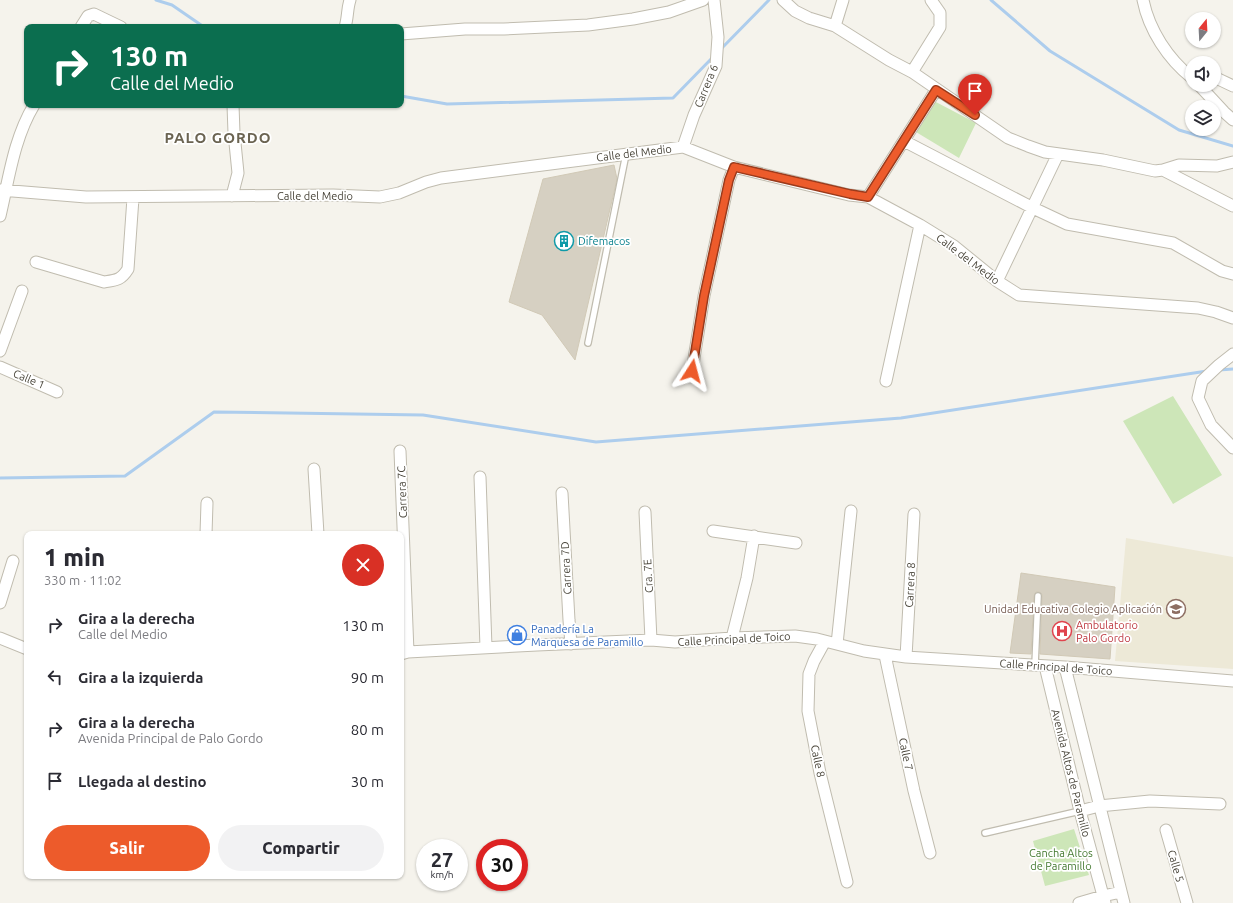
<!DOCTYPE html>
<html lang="es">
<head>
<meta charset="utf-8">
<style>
	body { margin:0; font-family:Ubuntu,sans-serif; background:#f2f2f3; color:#2b2b33; height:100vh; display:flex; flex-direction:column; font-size:15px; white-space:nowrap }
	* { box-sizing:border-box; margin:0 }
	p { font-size:13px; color:#7c7c81 }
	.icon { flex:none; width:22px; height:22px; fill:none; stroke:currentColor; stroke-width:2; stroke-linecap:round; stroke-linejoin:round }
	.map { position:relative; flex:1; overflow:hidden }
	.details { position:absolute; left:24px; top:531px; width:380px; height:348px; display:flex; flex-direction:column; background:#fff; border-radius:8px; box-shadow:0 1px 3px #0004 }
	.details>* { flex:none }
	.top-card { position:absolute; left:24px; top:24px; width:380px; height:84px; border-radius:8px; box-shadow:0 1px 3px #0004; background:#0b6e4f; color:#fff; overflow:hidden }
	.needle { width:26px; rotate:18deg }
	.fabs { position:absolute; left:1185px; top:12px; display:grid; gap:8px }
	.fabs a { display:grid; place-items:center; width:36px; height:36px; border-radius:50%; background:#fff; box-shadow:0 1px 3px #0004; font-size:20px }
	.speed { position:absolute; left:416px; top:839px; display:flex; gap:8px; font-size:20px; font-weight:700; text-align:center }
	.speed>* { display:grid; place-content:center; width:52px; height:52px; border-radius:50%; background:#fff; box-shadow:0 1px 3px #0004; line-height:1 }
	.speed small { font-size:10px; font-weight:400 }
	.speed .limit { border:6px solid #d22; background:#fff; color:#111 }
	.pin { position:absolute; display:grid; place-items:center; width:34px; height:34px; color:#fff; margin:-41px -17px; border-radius:50% 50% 50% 0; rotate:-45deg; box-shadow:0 0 4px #0007 }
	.pin .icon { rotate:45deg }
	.me { position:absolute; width:44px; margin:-22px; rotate:9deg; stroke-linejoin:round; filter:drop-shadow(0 0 3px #0008) }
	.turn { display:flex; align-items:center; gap:14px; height:84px; padding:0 20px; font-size:18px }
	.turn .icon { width:52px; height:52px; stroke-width:2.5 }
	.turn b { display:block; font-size:28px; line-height:34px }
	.round { display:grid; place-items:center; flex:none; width:42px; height:42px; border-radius:21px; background:#f2f2f3 }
	.summary { display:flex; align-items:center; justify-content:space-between; height:68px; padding:0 20px }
	h1 { font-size:24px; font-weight:800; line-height:30px }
	.action { display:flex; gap:8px; margin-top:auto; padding:8px 20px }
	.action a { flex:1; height:46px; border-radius:24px; background:#ed5b2b; color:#fff; font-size:16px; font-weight:800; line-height:46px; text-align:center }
	.action a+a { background:#f2f2f3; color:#2b2b33 }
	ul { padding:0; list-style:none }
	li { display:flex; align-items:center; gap:12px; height:52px; padding:0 20px }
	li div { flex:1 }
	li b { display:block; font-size:15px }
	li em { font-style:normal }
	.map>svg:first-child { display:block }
	.education { fill:#ede9d7 }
	.green { fill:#cde6b8 }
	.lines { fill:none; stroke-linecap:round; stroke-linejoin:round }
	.stream { stroke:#adcded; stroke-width:3 }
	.building { fill:#d6d0c2; stroke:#d1c9b6 }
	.lane-casing { stroke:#c0bcaf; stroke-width:8 }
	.street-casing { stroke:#c0bcaf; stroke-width:13 }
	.lane { stroke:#fff; stroke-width:5.5 }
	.street { stroke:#fff; stroke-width:11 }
	.route-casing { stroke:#9a3b1c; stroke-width:10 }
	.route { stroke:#ed5b2b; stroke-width:7 }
	.labels { text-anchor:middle; stroke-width:3.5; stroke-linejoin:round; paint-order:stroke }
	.street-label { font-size:11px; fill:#49453a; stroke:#fff }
	.culture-label { font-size:11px; fill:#0d838f; stroke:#fff; text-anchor:start }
	.education-label { font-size:11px; fill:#785e54; stroke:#fff; text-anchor:end }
	.health-label { font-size:11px; fill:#be3a42; stroke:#fff; text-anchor:start }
	.shop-label { font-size:11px; fill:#366cbe; stroke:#fff; text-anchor:start }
	.park-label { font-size:11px; fill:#447930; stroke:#fff }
	.district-label { font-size:15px; font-weight:bold; letter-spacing:1px; fill:#6b6452; stroke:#fff }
</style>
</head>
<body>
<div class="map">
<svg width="1233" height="903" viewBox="0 0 1233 903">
	<rect width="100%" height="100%" fill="#f5f3ec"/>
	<!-- education -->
	<path class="education" d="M1126,538L1233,557V669L1115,661Z"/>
	<!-- green -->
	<path class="green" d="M934,101L976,123L959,158L916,132Z
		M1173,396L1222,475L1173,504L1123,421Z
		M1074,829L1089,875L1045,886L1033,841Z"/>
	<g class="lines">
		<!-- stream -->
		<path class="stream" d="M156,0L172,5L204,27
			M991,0L1050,51L1179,130L1233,146
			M720,50L769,0
			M401,96L447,104L673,98L713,57
			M1219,370L1233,369
			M0,478L125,476L214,412L423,415L596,442L901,418L1207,371"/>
	</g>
	<!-- building -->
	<path class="building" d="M614,165L617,179L575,360L542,315L509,302L543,179Z
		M1021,573L1115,587L1110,659L1040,654L1042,596V594L1039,592H1036L1034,596L1031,654L1010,653Z"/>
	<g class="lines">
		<defs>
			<path id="lane" d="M588,343L626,154
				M1035,665L1038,596
				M985,833L1080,811"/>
			<path id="street" d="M783,0L795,11L809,18L835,26L889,60L912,72L1008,138L1028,146L1045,152L1103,160L1155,171L1163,170L1233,206
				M1143,0C1149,30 1168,59 1192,78
				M835,26L843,0
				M81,27L88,16L94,14L121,27
				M345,27C348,18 347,9 350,0
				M401,34L465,29H504L588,25L633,19L669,12L703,0
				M912,72L940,27V13L931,0
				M1214,77L1233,86
				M1199,85L1224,112L1233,120
				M904,141L1033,208L1067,224L1173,243L1222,271L1233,274
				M683,147L694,115L716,66L718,37L714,0
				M1163,170L1179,165L1217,166L1233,162
				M0,190L86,197L333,195L380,197L399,193L426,182L441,178L683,147L734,167L849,195L868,197L920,225L954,246L997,281L1019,295L1198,308L1216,312L1233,318
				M232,196L238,173L234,133L233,105
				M868,197L936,90
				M0,216C9,178 14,138 34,105
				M36,262L104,282C117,280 121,280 128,269L133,198
				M997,281L1058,154
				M0,351L22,291
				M1233,354L1219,365L1202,381L1198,398L1211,425L1233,448
				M0,367L57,392
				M692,371L704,296L729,180L734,167
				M886,381L920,225
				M400,451L408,652
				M314,469L318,534
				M480,477L486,647
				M562,493L569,620L571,644
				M645,512L651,640
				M713,531L796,543
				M206,534L207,503
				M0,603L13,561
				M0,638L27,649
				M732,638L747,578L754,536
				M825,641L814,661L809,674L808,711L820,773L847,882
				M837,644L851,511
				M401,654L408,652L537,645L651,640L675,642L732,638L795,636L817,639L864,651L906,657L1065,667L1233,681
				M885,655L914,791L930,853
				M906,657L914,514
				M1045,666L1080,811L1105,903
				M1065,667L1124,903
				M1080,811L1099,806L1150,801L1220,804
				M1166,830L1187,903
				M1079,903L1103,896L1121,892"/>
		</defs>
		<!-- lane casing -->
		<use href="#lane" class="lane-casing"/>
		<!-- street casing -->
		<use href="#street" class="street-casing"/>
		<!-- lane -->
		<use href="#lane" class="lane"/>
		<!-- street -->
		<use href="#street" class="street"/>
	</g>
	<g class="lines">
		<defs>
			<path id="route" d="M692,371L704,296L729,180L734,167L850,194L868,197L936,90L975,115"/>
		</defs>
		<!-- route casing -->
		<use href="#route" class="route-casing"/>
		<!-- route -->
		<use href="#route" class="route"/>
	</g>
	<!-- icons -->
	<defs>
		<symbol id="building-ring" viewBox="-11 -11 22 22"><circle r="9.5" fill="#fff" stroke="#0f9aa8" stroke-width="1.5"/><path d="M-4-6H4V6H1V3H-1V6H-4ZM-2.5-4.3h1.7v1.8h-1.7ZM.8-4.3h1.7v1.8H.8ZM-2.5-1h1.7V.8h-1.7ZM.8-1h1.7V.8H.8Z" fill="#0f9aa8"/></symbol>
		<symbol id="school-ring" viewBox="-11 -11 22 22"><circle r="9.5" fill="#fff" stroke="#8d6e63" stroke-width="1.5"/><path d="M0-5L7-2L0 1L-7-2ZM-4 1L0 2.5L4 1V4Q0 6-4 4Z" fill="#8d6e63"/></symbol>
		<symbol id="hospital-ring" viewBox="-11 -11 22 22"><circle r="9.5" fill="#fff" stroke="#e0444e" stroke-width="1.5"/><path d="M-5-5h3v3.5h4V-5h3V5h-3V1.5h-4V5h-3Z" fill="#e0444e"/></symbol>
		<symbol id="shop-ring" viewBox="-11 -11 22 22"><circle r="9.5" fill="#fff" stroke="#3f7fe0" stroke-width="1.5"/><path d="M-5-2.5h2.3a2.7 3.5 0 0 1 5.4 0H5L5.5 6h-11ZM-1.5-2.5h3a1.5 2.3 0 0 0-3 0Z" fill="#3f7fe0"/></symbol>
	</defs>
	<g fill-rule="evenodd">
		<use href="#building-ring" x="553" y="230" width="22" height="22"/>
		<use href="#school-ring" x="1165" y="598" width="22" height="22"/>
		<use href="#hospital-ring" x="1051" y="620" width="22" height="22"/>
		<use href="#shop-ring" x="506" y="624" width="22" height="22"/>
	</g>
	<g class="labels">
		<!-- street labels -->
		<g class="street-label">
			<text transform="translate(706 86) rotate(-68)" y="4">Carrera 6</text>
			<text transform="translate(634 153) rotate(-7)" y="4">Calle del Medio</text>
			<text x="315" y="200">Calle del Medio</text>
			<text transform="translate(968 259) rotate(37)" y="4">Calle del Medio</text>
			<text transform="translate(29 379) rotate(23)" y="4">Calle 1</text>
			<text transform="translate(402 492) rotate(-92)" y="4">Carrera 7C</text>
			<text transform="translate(566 568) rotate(-93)" y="4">Carrera 7D</text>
			<text transform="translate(648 576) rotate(-93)" y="4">Cra. 7E</text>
			<text transform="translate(910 585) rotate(-87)" y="4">Carrera 8</text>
			<text transform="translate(734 639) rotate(-3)" y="4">Calle Principal de Toico</text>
			<text transform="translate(1056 667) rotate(4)" y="4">Calle Principal de Toico</text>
			<text transform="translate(906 754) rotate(78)" y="4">Calle 7</text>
			<text transform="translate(818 761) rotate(78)" y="4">Calle 8</text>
			<text transform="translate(1071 773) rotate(76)" y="4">Avenida Altos de Paramillo</text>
			<text transform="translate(1176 866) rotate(74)" y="4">Calle 5</text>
		</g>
		<!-- culture labels -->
		<g class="culture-label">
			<text x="578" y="245">Difemacos</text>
		</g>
		<!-- education labels -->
		<g class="education-label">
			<text x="1162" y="613">Unidad Educativa Colegio Aplicación</text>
		</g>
		<!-- health labels -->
		<g class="health-label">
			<text x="1076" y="629">Ambulatorio<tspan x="1076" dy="13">Palo Gordo</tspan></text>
		</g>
		<!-- shop labels -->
		<g class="shop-label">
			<text x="531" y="633">Panadería La<tspan x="531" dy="13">Marquesa de Paramillo</tspan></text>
		</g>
		<!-- park labels -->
		<g class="park-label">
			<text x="1061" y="857">Cancha Altos<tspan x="1061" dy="13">de Paramillo</tspan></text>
		</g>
		<!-- district labels -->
		<g class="district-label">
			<text x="218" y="143">PALO GORDO</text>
		</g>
	</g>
</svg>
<div class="fabs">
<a><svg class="needle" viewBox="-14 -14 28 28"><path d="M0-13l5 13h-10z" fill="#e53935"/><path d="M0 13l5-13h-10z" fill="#7c7c81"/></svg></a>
<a><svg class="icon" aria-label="sound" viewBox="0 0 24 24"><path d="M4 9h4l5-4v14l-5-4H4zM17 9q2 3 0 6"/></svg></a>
<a><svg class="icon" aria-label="layers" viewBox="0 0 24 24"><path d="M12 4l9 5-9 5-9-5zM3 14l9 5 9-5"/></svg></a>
</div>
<div class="speed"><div>27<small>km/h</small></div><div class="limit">30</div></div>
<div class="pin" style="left:975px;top:115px;background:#d93025"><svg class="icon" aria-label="arrive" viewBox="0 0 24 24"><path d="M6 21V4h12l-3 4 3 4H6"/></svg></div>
<svg class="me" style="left:692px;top:371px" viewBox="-20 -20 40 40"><path d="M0-17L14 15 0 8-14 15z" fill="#ed5b2b" stroke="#fff" stroke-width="4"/></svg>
<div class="top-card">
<div class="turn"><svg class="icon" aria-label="right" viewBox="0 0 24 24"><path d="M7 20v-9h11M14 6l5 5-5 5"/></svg><div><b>130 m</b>Calle del Medio</div></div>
</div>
<section class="details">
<div class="summary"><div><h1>1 min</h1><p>330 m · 11:02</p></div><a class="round" style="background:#d93025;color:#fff"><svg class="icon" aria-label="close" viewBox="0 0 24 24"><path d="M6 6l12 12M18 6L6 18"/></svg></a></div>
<ul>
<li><svg class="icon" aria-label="right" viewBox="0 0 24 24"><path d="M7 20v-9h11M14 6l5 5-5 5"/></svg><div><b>Gira a la derecha</b><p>Calle del Medio</p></div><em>130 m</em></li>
<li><svg class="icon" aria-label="left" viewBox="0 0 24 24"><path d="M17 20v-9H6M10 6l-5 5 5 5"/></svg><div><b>Gira a la izquierda</b></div><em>90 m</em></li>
<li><svg class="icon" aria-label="right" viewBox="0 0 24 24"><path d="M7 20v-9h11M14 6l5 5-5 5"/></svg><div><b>Gira a la derecha</b><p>Avenida Principal de Palo Gordo</p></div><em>80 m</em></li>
<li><svg class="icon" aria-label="arrive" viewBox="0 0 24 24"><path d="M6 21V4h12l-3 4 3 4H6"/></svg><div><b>Llegada al destino</b></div><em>30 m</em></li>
</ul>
<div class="action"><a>Salir</a><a>Compartir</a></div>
</section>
</div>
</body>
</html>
